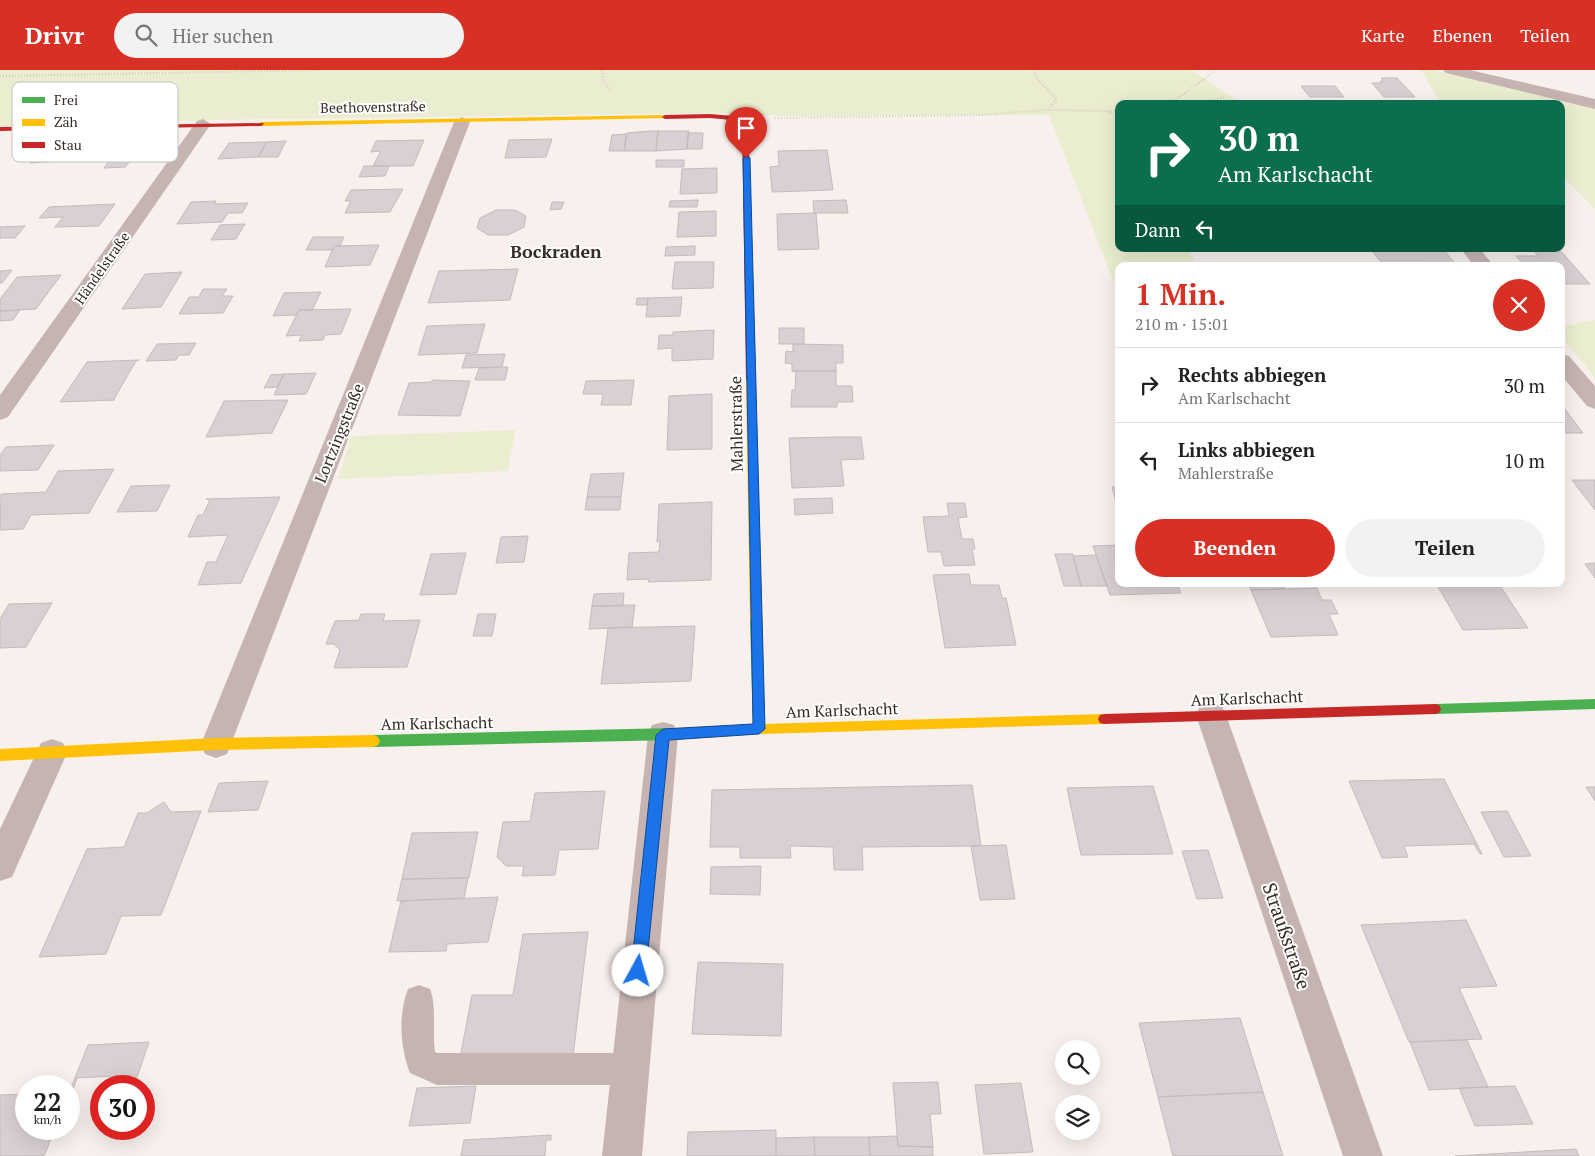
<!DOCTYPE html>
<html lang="de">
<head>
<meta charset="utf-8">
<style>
	body { margin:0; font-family:"PT Serif",serif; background:#f2f2f2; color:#222; height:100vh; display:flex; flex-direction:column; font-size:19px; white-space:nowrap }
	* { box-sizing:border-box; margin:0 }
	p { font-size:16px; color:#767676 }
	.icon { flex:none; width:28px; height:28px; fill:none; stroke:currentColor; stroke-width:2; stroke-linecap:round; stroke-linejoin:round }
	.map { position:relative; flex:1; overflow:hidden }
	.details { position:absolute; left:1115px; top:192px; width:450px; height:325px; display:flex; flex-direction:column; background:#fff; border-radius:10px; box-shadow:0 5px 20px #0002 }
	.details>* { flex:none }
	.hud { position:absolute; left:1115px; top:30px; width:450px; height:152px; border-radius:10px; box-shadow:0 5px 20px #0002; background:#0b6e4f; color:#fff; overflow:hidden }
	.fabs { position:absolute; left:1055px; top:970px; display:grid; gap:10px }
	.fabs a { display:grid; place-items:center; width:45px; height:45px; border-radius:50%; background:#fff; box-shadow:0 5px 20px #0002; font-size:25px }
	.speed { position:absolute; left:15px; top:1005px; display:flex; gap:10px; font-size:25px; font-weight:700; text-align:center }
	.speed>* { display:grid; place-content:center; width:65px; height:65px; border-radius:50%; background:#fff; box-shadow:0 5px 20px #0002; line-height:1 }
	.speed small { font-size:12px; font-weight:400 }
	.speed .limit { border:8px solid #d22; background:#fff; color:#111 }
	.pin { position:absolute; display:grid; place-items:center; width:42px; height:42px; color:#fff; margin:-51px -21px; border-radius:50% 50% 50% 0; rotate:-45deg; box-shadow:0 0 5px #0007 }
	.pin .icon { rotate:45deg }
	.me { position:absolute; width:55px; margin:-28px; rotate:6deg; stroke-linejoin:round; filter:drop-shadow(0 0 4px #0008) }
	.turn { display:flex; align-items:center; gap:18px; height:105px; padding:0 20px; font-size:22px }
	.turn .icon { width:65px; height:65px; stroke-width:2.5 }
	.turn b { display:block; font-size:35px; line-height:42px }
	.then { display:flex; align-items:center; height:48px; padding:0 20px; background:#0003; gap:10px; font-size:19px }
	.round { display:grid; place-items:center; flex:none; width:52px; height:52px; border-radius:26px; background:#f2f2f2 }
	.overview { display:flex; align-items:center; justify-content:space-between; height:85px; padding:0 20px }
	h1 { font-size:30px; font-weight:600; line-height:38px; color:#d93025 }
	.primary-button { display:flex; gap:10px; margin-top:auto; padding:10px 20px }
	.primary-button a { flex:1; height:58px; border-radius:30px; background:#d93025; color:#fff; font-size:20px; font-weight:600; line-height:58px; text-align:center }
	.primary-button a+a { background:#f2f2f2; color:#222 }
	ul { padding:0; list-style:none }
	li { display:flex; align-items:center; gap:15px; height:75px; padding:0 20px; border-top:1px solid #e0e0e0 }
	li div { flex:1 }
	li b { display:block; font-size:19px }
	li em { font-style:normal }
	header { display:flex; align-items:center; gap:30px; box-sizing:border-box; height:70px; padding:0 25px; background:#d93025; color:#fff }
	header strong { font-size:24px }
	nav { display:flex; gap:28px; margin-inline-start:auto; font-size:18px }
	.search { width:350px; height:45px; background:#f2f2f2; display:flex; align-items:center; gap:12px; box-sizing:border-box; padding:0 18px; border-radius:28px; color:#767676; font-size:19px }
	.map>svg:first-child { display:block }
	.green { fill:#eaedcf }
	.building { fill:#d8d0d2; stroke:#c4bbbd }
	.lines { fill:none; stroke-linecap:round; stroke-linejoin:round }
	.path { stroke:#bcafaf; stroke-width:2; stroke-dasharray:0.5 2.5; stroke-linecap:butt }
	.lane { fill:#c6b4b3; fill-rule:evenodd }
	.street { fill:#c6b4b3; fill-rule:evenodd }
	.fast { fill:#4caf50; fill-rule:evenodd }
	.slow { fill:#ffc107; fill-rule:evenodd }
	.jam { fill:#c62828; fill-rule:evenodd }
	.route { fill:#1a73e8; stroke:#114b97 }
	.labels { text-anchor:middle; stroke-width:4; stroke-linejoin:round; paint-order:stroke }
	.far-street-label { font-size:14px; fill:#372c26; stroke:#fff }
	.street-label { font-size:16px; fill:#372c26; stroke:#fff }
	.far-district-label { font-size:18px; font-weight:bold; fill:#372c26; stroke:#fff }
	.near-street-label { font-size:19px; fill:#372c26; stroke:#fff }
	.key { fill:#fff; stroke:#c3c0be; stroke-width:1 }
	.key-label { font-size:14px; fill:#372c26 }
</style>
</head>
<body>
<header>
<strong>Drivr</strong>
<div class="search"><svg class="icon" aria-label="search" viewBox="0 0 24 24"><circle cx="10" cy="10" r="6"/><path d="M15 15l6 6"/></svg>Hier suchen</div>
<nav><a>Karte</a><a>Ebenen</a><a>Teilen</a></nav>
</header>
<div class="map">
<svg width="1595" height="1086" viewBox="0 0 1595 1086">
	<rect width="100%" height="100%" fill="#f7f0ec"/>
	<!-- green -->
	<path class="green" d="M0,0H1192L1242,34H1119V179H1188L1196,196H1119V226L1049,45L788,46L712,43L203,50L112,55L0,56Z
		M1421,0H1431L1595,37V139L1561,105V34H1441Z
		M1595,250V308L1561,266V257Z
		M515,360L508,401L338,409L351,366Z"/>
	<!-- building -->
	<path class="building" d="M1381,8H1397L1415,27H1384L1372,13H1382L1380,11H1384Z
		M1301,16H1335L1344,27H1310Z
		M651,61H658L656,81H624L627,63Z
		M658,61H689L687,79L656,81Z
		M688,63H703L702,79H687Z
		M626,64L624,81H609L612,65Z
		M552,69L546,87L505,88L509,70Z
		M424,70L413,96H373L381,81L371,82L376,71Z
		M286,71L278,87H258L267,72Z
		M267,72L258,87L218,89L229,73Z
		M161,73L148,89L131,90L125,97L104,98L110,90L92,91L105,75Z
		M92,74L76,90L30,93L47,75Z
		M827,80L833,120L772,122L770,97L779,96L778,81Z
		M656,90H684V97H656Z
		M364,96H389L385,106L359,107Z
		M717,98V123L680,124L682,99Z
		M403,119L390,142L345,143L351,131H345L351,120Z
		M698,130L697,137H669L670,131Z
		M846,130L848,143H814L813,131Z
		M216,131L215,134L248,133L242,143H228L222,152L177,154L191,132Z
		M552,132H564L561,139L550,140Z
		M115,134L99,156L55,157L63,147L39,148L49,137Z
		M496,140H515L526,146L524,157L508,165H488L477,158L480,148Z
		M716,141V166L677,167L679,142Z
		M816,143L819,179L778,180L777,144Z
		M245,154L236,169L211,170L220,155Z
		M25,156L15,168H0V157Z
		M313,167H344L340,176H334L333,180H306Z
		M379,175L370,195L325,197L334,176Z
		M695,176V185L665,186L666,177Z
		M1371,179H1443L1457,196H1432L1428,191H1380Z
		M1532,179H1559L1590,214H1566L1561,209V196H1525L1516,186H1538Z
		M675,192H714L713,218L672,219Z
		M518,199L510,230L428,233L439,201Z
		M12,200L2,213H0V201Z
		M182,202L161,237L122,239L145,204Z
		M61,205L36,239L0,241V229L17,207Z
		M203,219H227L222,226H233L223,243L179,244L189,227H199Z
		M321,222L312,240H299L296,245L273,246L284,223Z
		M682,227L680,246L646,247L648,228Z
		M637,228H648L647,235H636Z
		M351,239L341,264L325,265L323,270L299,271L302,265L286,266L299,240Z
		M20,240L13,250L0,251V241Z
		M485,254L477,283L418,285L427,256Z
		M779,258H804V274H779Z
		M714,260L713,289L672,291V278L658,279L659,265H673V262Z
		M196,273L189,285H179L176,290L146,291L157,274Z
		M793,274L843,275V293H836V301H792V294L785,293L786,281L793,282Z
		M505,284L502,297L462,298L466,285Z
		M139,290L136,291L114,329L115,330L60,332L87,292Z
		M502,297H508L505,310H475L479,298Z
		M792,301H836V316H852L853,332H837V337H791L792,320H795L796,302Z
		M316,303L306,324L274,325L284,304Z
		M284,304L277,317L264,318L271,305Z
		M432,310L470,311L460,346L398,345L409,313L432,312Z
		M634,310L631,335H601L603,324H583L586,311Z
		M712,324V379L667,380L669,326Z
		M288,330L272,363L206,367L224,331Z
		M1561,334L1583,363H1561Z
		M838,367H861L864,389L841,390L844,416L792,418L789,368Z
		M54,375L38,400L0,401V385L6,377Z
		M114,399L89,443L31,445L23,459L0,460L1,424L46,422L58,401Z
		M624,403L621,427H587L591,404Z
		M1572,410H1595V440Z
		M170,415L157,441L117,442L131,416Z
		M1112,417H1119V442Z
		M280,427L241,513L198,515L207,492H216L228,465L188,467L198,445H203L210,430L206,429Z
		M587,427H621L620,440H585Z
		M832,428L833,443L795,445L794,429Z
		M712,432L711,510L648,512L649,509L627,510L629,483L659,482L660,471L657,472L659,434Z
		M947,433H965L967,447L958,448L962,469H973L975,479H972L975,495L944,496L941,482H928L923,447L949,446Z
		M528,466L524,492L496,493L501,467Z
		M1119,475V514H1177L1181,523L1110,525L1093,476Z
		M466,483L456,524L420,525L431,484Z
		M1055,484H1073L1081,516H1064Z
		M1096,485L1107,516H1081L1073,486Z
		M1595,493V508L1585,494Z
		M969,504L971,515H999L1002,528H1006L1016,575L945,578L933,505Z
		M1248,514H1283L1285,519L1251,520Z
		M1499,514L1528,558L1463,560L1437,515Z
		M1317,518L1322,530H1331L1338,544H1329L1338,565L1271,567L1251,520Z
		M624,523L623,536H592L594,524Z
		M52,533L26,577L0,578V549L9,534Z
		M635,535L632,557L589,559L592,536Z
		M361,544H385L383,551L420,550L407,597L334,598L340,580L334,574H326L335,551L359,550Z
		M478,544H496L492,566H473Z
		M695,556L691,611L601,614L608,558Z
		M1444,709L1482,784H1480L1474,774L1404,776L1408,787L1382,788L1349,711Z
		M268,711L258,740L208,742L219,713Z
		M972,715L981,776L862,777L863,800H834L833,777L790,776L791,788H740V777H710L712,720Z
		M1153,716L1173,784L1081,785L1067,718Z
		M1586,717H1595V731Z
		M605,721L598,779L559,780L555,805L522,806L524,796H506L497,787L503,752L530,751L535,723Z
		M164,732L171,742L201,741L161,845L121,846L106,884L39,887L87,779L124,777L138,743H147Z
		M1507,741L1531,786L1504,787L1481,742Z
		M478,762L469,808L402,809L412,763Z
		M1006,775L1015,829L980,830L971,776Z
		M1208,780L1223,828L1197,829L1182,781Z
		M761,796L760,825L710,824L711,797Z
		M468,808L464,828L397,831L402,809Z
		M498,827L488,872L447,874L446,881L389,882L401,831Z
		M1466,850L1497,916L1459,918L1482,969L1409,972L1361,855Z
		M588,862L573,986L460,988L472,925H513L523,864Z
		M698,892L783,894L781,966L692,964Z
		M1240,948L1263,1022L1158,1027L1139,953Z
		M1467,970L1488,1017L1429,1020L1410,972Z
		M149,972L134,1016H132L135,1005L77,1008L72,1023H69L88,975Z
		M938,1012L941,1044H930L933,1077L898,1076L893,1013Z
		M1021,1013L1033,1082L984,1084L975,1015Z
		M476,1016L470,1053L409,1056L417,1018Z
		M1515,1016L1533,1054L1475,1056L1459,1018Z
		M1263,1022L1283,1086H1173L1158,1027Z
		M26,1024V1059H55L44,1086H0V1025Z
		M776,1060V1086H687L688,1062Z
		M551,1065V1070H546L545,1086H461L464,1070Z
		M897,1066L898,1076L933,1077V1086H870L869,1067Z
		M814,1067L815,1086H776V1068Z
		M814,1067H869L870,1086H815Z
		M1576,1079L1579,1086H1455Z"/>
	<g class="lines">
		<!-- path -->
		<path class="path" d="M602,0L603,10L611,21
			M1035,0L1036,8L1057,29L1048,39
			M0,6L320,0
			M1170,34L1215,1
			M1191,34L1226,27
			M1108,42L1119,46
			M775,48L978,45L1047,40L1119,41"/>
		<!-- lane -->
		<path class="lane" d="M419,915L430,919C437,937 432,962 435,982L437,983H628L639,988L644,999L639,1010L628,1015H437L410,1003C400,978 398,944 408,919Z"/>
		<!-- street -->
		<path class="street" d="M1443,0H1470L1595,29V39L1446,3Z
			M462,47L470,52L231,674L227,684L216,688L205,684L201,674L454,52Z
			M203,49L211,54L8,347L0,350V325L197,51Z
			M1461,179H1480L1494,196H1474Z
			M1561,284L1569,286L1595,316V339L1587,336L1561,305Z
			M1211,632L1222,636L1226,645L1383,1086H1343L1196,645L1200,636Z
			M663,652L674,655L678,665L642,1086H602L648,665L652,655Z
			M52,669L63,673L67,683L12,807L0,811V759L41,673Z"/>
		<!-- fast -->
		<path class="fast" d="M756,545L760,547L762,550L765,659L763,663L759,664L755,663L753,659L750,550L752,547Z
			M1595,629V639L1435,644L1431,643L1429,639L1431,635L1435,634Z
			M673,658L677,660L679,664L677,668L673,670L374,677L370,675L368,671L370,667L374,665Z"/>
		<!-- slow -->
		<path class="slow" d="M665,45L667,46V48L261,56L258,54L261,52Z
			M751,306L756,309L762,550L760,553H752L750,550L746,309Z
			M1104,644L1108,645L1110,649L1108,653L1104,654L759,664L673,670L669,668L667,664L669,660L673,658L759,654Z
			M374,665L378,667L380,671L378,675L374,677L216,680L0,691V679L216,668Z"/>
		<!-- jam -->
		<path class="jam" d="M710,44L745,47L748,49L756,309L751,312L746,309L742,51L710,48L665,49L662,47L665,45Z
			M263,53L264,54L261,56L0,61V57Z
			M1435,634L1439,635L1441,639L1439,643L1435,644L1104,654L1100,653L1098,649L1100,645L1104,644Z"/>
	</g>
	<!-- route -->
	<path class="route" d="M746,86L750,88L765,659L759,664L669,670L646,901L644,906L638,909L633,906L631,901L656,665L663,659L753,654L743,88Z"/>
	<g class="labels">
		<!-- far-street labels -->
		<g class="far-street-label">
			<text transform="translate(373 37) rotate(-1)" y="5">Beethovenstraße</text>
			<text transform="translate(102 198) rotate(-55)" y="5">Händelstraße</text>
		</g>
		<!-- street labels -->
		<g class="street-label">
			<text transform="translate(736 354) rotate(-91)" y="6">Mahlerstraße</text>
			<text transform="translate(339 363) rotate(-68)" y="6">Lortzingstraße</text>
			<text transform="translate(1247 628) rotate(-2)" y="6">Am Karlschacht</text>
			<text transform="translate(842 640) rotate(-2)" y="6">Am Karlschacht</text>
			<text transform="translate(437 653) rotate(-1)" y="6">Am Karlschacht</text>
		</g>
		<!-- far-district labels -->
		<g class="far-district-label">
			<text x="556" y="188">Bockraden</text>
		</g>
		<!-- near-street labels -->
		<g class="near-street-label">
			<text transform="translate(1287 866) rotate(71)" y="7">Straußstraße</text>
		</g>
	</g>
	<!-- legend -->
	<rect x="12" y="12" width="166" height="80" rx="8" class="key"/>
	<rect x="22" y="27" width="23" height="6" fill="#4caf50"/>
	<rect x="22" y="49" width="23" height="7" fill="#ffc107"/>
	<rect x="22" y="72" width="23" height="6" fill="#c62828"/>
	<g class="key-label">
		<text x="54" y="35">Frei</text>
		<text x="54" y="57">Zäh</text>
		<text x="54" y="80">Stau</text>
	</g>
</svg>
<div class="fabs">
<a><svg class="icon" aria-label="search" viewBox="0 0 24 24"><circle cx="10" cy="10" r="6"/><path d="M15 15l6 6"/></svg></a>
<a><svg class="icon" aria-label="layers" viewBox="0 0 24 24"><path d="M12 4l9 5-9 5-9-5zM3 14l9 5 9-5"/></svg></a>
</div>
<div class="speed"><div>22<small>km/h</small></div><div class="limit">30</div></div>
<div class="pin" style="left:746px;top:88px;background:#d93025"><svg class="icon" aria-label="arrive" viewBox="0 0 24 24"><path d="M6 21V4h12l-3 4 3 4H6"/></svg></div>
<svg class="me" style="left:638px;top:901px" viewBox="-20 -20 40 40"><circle r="19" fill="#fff"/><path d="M0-13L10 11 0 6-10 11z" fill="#1a73e8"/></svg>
<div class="hud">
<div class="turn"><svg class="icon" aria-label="right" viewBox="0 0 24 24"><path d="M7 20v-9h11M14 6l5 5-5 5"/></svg><div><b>30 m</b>Am Karlschacht</div></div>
<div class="then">Dann<svg class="icon" aria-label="left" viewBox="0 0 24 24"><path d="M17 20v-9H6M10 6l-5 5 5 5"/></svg></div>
</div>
<section class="details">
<div class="overview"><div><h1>1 Min.</h1><p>210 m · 15:01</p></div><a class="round" style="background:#d93025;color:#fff"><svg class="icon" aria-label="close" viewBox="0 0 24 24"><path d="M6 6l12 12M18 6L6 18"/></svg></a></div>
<ul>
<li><svg class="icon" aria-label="right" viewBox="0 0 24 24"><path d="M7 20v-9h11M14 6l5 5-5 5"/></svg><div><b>Rechts abbiegen</b><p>Am Karlschacht</p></div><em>30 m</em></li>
<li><svg class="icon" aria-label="left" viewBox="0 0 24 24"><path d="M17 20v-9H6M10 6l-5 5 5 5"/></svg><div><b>Links abbiegen</b><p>Mahlerstraße</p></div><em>10 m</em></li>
</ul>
<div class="primary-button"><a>Beenden</a><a>Teilen</a></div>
</section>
</div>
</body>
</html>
